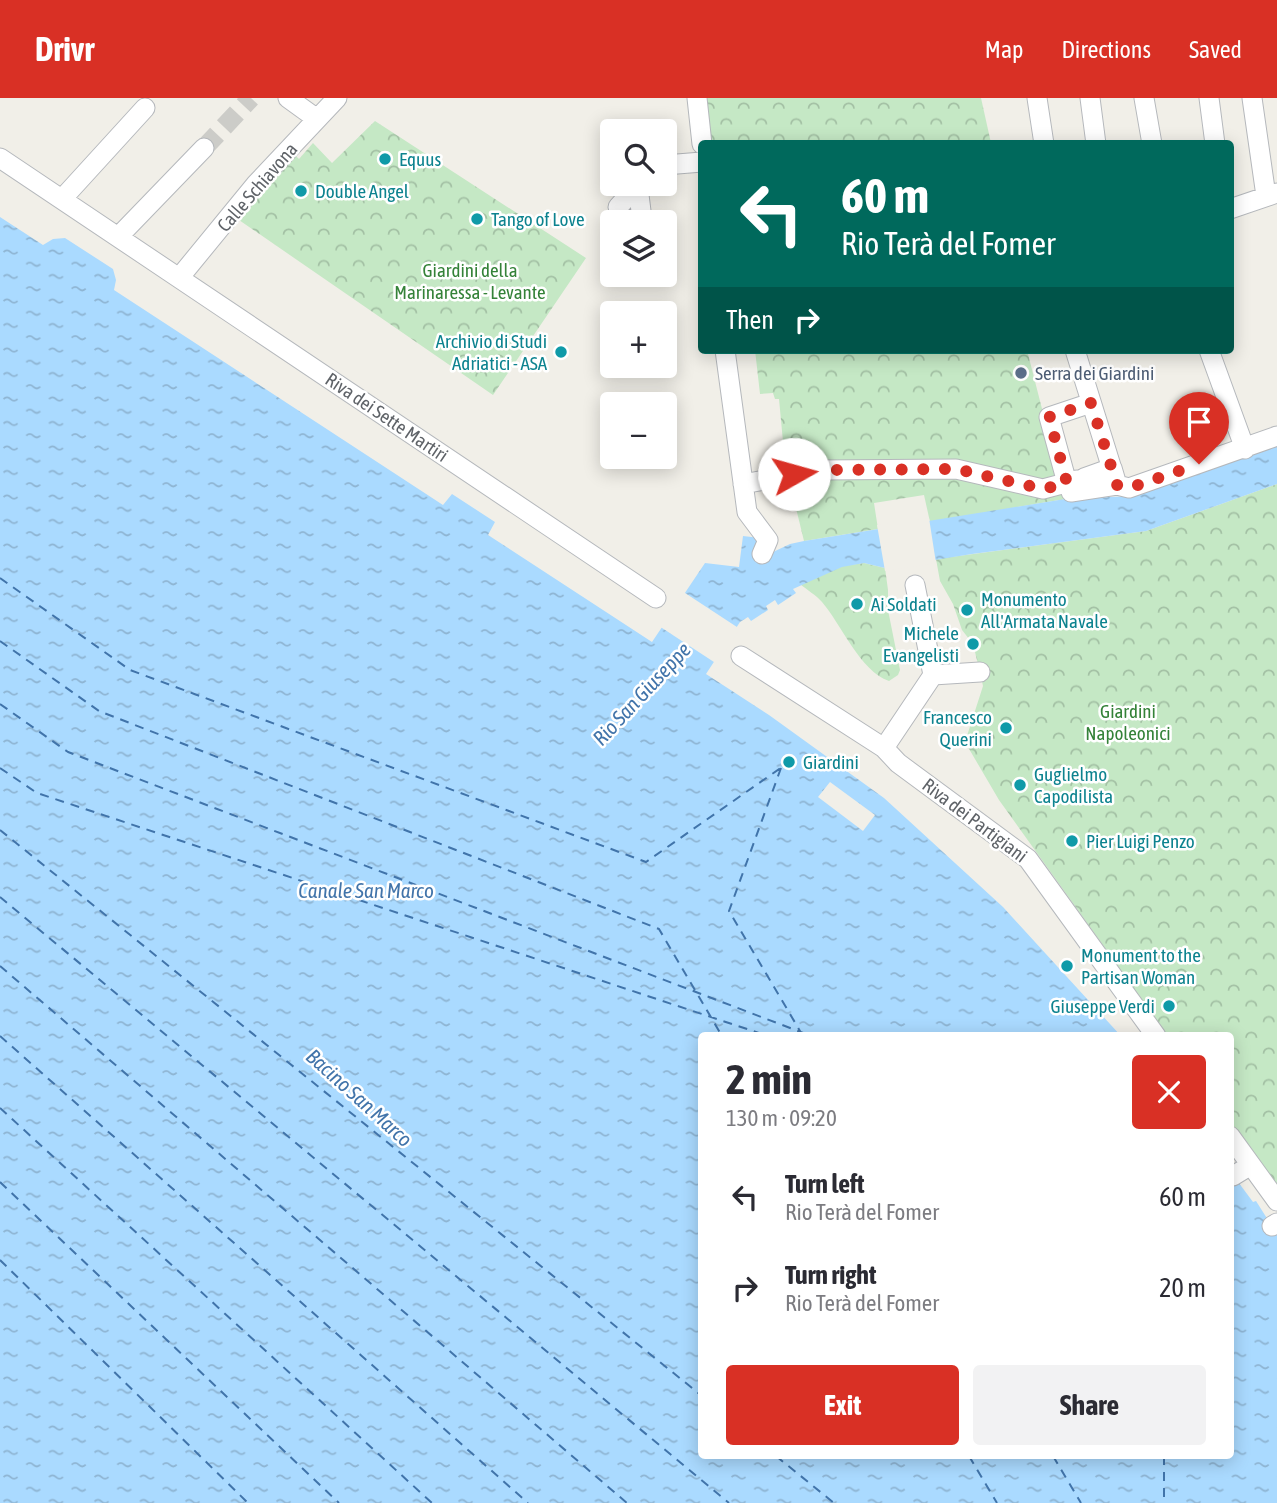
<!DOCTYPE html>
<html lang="en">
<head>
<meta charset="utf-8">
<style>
	body { margin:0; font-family:"Asap Condensed",sans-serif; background:#f2f2f3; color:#2b2b33; height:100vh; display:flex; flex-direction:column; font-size:26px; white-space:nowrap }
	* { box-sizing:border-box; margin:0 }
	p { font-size:23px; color:#7c7c81 }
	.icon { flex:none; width:38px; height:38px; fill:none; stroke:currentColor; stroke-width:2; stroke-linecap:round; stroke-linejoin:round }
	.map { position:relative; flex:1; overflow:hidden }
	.details { position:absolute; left:698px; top:934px; width:536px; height:427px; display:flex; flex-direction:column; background:#fff; border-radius:7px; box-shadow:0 4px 18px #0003 }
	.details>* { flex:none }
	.guide { position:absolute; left:698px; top:42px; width:536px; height:214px; border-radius:7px; box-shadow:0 4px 18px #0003; background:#00695c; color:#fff; overflow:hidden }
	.controls { position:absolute; left:600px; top:21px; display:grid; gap:14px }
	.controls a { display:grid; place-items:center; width:77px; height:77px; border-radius:7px; background:#fff; box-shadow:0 4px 18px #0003; font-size:35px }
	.pin { position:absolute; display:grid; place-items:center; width:60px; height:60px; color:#fff; margin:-72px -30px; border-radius:50% 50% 50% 0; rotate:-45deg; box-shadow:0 0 7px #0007 }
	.pin .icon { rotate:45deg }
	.me { position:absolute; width:77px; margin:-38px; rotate:83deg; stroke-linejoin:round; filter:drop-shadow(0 0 5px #0008) }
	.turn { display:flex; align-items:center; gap:24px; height:147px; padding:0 28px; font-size:32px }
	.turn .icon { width:91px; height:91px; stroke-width:2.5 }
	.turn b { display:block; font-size:49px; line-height:60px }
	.then { display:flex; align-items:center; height:66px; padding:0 28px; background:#0003; gap:14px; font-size:26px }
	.round { display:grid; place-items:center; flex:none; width:74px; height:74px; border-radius:7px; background:#f2f2f3 }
	.overview { display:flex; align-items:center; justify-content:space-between; height:119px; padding:0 28px }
	h1 { font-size:42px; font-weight:700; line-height:52px }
	.primary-button { display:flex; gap:14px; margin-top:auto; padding:14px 28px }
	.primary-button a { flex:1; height:80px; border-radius:7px; background:#d93025; color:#fff; font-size:28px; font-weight:700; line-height:80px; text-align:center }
	.primary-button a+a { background:#f2f2f3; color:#2b2b33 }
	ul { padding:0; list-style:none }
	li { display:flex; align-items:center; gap:21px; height:91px; padding:0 28px }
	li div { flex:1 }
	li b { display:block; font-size:26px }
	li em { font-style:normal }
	header { display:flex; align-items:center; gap:42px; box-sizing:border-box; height:98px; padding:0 35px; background:#d93025; color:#fff }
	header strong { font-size:33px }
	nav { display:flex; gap:38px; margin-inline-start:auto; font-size:24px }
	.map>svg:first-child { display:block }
	.park { fill:url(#park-crowns) }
	.water { fill:url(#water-ripples) }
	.pier { fill:#f1efe8 }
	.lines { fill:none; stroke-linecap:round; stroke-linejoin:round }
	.ferry { stroke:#4174aa; stroke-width:2; stroke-dasharray:9 7; stroke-linecap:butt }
	.pedestrian-tunnel { stroke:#ccccc8; stroke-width:19; stroke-dasharray:19 10; stroke-linecap:butt }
	.pedestrian-casing { stroke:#b5b8bc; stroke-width:21 }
	.pedestrian { stroke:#fff; stroke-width:19 }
	.route { stroke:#d93025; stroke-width:12; stroke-dasharray:0 21.6 }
	.culture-dot { fill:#0f9aa8; stroke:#fff; stroke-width:2.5 }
	.service-dot { fill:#5c6f8a; stroke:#fff; stroke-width:2.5 }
	.labels { text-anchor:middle; stroke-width:5; stroke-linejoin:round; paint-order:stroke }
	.culture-label { font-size:19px; fill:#0d838f; stroke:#fff; text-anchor:start }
	.street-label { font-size:19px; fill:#5f6368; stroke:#fff }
	.park-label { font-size:19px; fill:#348238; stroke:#fff }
	.service-label { font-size:19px; fill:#4e5e75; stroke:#fff; text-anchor:start }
	.water-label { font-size:21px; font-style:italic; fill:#4174aa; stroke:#fff }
</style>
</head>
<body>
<header>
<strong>Drivr</strong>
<nav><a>Map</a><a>Directions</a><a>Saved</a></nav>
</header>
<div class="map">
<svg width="1277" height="1405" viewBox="0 0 1277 1405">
	<defs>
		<pattern id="park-crowns" width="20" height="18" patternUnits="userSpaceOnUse" patternTransform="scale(1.75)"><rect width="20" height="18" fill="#c5e8c5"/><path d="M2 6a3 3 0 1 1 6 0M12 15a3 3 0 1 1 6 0" fill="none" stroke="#a3c0a4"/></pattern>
		<pattern id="water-ripples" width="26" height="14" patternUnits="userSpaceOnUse" patternTransform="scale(1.75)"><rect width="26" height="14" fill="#aadaff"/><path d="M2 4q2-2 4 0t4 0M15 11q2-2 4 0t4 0" fill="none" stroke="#8eb4d2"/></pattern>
	</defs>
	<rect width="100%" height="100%" fill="#f1efe8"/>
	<!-- park -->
	<path class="park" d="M704,0H981L991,45H709Z
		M375,23L586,160L493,297L239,122L293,55L299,61L313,45L332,65Z
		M755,252H1027L1065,401L930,424L924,397L874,405L878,431L804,443L785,365L779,301H775L773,295L760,296Z
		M1277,386V1095L1230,1028V938H1168L999,702L965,644L983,588L980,574L973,546L962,532L953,506L940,483L936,461L1146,433Z
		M864,465L885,470L888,492V512L900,572L898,577L889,583C860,573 841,526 822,504C816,497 807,492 800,486L842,468Z"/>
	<!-- water -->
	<path class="water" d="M0,119L43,147L53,141L65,140L113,171L116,182L114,192L443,407L452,396L495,424L488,437L652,544L705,465L739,469L743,438L760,440L758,461L790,446L804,443L1065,401L1132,398L1277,346V386L1146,433L972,456L885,470L864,465L842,469L793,491L796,495L778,507L775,502L766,508L768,512L751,523L748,519L740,524L706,576L769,617L884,700L1003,809L1121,938H702V1358H1230V1073L1253,1104L1256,1103L1277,1136V1405H0Z"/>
	<!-- pier -->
	<path class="pier" d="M929,420L936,465L885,473L877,427Z
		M682,493L740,531L717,566L659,528Z
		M830,684L875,717L863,733L818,699Z"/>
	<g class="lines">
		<!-- ferry -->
		<path class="ferry" d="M0,480L130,572L646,764L782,669
			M0,543L99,613L659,831L722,938
			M0,606L68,654L811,938
			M0,670L37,695L768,938
			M781,670L729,813L803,938
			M0,732L702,1298
			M0,799L729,1405
			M0,868L627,1405
			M0,938L528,1405
			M0,1010L432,1405
			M0,1084L339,1405
			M0,1162L248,1405
			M776,1358L834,1405
			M969,1358L997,1405
			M1053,1358L1081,1405
			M1164,1358V1402L1166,1405"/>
		<!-- pedestrian-tunnel -->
		<path class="pedestrian-tunnel" d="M204,50L251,0"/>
		<defs>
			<path id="pedestrian" d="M288,0L317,21
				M697,0L702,46
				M1037,0L1044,46
				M1090,0L1096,46
				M1144,0L1152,46
				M1209,0L1215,46
				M1252,0L1266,98
				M0,60L656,500
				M665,67L702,64
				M638,89L642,121
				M62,101L145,10
				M618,109L639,86
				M1230,111L1277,95
				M118,139L204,50
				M179,180L256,86L337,0
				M725,252L747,414L768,442L762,456
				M1209,252L1245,351
				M1084,380L1112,370L1117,387L1129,390L1277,338
				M1067,385L1049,319L1091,305
				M743,386L820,372L956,371L1043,391L1077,382
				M1071,394L1117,387L1075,252
				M741,558L884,650L898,665L1028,761L1156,938
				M933,577L980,574
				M884,650L933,577L915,487
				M1230,1038L1277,1103
				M1233,1078L1251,1067
				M1272,1128L1277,1125"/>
		</defs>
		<!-- pedestrian casing -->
		<use href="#pedestrian" class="pedestrian-casing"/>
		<!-- pedestrian -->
		<use href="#pedestrian" class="pedestrian"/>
	</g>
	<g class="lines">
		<!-- route -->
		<path class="route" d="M794,376L820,372L956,371L1043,391L1067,385L1049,319L1091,305L1117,387L1129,390L1199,366"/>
	</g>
	<!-- markers -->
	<g class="culture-dot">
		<circle cx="385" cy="61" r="7"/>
		<circle cx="301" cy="93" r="7"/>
		<circle cx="477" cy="121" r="7"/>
		<circle cx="561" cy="254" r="7"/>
		<circle cx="857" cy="506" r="7"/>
		<circle cx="967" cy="512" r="7"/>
		<circle cx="973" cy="546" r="7"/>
		<circle cx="1006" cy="630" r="7"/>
		<circle cx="789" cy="664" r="7"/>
		<circle cx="1020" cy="687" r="7"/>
		<circle cx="1072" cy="743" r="7"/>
		<circle cx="1067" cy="868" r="7"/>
		<circle cx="1169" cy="908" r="7"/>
	</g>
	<circle class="service-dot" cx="1021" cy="275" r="7"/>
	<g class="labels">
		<!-- culture labels -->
		<g class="culture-label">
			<text x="399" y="68">Equus</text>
			<text x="315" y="100">Double Angel</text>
			<text x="491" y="128">Tango of Love</text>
			<text x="547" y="250" text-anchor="end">Archivio di Studi<tspan x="547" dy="22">Adriatici - ASA</tspan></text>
			<text x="981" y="508">Monumento<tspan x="981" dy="22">All'Armata Navale</tspan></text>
			<text x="871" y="513">Ai Soldati</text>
			<text x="959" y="542" text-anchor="end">Michele<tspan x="959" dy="22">Evangelisti</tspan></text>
			<text x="992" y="626" text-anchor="end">Francesco<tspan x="992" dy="22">Querini</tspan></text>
			<text x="803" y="671">Giardini</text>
			<text x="1034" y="683">Guglielmo<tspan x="1034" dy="22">Capodilista</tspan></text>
			<text x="1086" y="750">Pier Luigi Penzo</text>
			<text x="1081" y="864">Monument to the<tspan x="1081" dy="22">Partisan Woman</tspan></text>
			<text x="1155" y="915" text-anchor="end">Giuseppe Verdi</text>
		</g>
		<!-- street labels -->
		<g class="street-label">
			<text transform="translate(257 89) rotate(-49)" y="7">Calle Schiavona</text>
			<text transform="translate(387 319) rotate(34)" y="7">Riva dei Sette Martiri</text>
			<text transform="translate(975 722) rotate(37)" y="7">Riva dei Partigiani</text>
		</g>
		<!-- park labels -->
		<g class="park-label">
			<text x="470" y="179">Giardini della<tspan x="470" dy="22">Marinaressa - Levante</tspan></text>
			<text x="1128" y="620">Giardini<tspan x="1128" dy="22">Napoleonici</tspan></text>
		</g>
		<!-- service labels -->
		<g class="service-label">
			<text x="1035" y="282">Serra dei Giardini</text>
		</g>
		<!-- water labels -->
		<g class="water-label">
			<text transform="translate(642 596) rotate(-47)" y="7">Rio San Giuseppe</text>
			<text x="366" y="800">Canale San Marco</text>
			<text transform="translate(359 1000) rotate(42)" y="7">Bacino San Marco</text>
		</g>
	</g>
</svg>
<div class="controls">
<a><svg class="icon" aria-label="search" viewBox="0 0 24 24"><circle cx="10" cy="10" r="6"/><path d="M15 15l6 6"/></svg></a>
<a><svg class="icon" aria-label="layers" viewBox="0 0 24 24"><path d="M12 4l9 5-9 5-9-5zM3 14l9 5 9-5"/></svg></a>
<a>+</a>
<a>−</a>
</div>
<div class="pin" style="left:1199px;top:366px;background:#d93025"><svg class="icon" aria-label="arrive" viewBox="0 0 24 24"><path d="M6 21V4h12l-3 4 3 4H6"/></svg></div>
<svg class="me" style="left:794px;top:376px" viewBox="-20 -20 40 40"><circle r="19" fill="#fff"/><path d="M0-13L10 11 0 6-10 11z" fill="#d93025"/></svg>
<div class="guide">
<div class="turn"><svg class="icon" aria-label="left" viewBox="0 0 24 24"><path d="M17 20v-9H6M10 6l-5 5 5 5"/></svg><div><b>60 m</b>Rio Terà del Fomer</div></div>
<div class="then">Then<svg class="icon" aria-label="right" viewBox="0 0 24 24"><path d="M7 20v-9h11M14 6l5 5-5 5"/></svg></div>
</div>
<section class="details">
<div class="overview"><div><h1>2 min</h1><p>130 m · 09:20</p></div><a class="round" style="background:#d93025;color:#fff"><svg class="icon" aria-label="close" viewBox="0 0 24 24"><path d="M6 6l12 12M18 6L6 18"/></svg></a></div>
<ul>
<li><svg class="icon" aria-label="left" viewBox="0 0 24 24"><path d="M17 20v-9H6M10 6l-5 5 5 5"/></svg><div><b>Turn left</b><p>Rio Terà del Fomer</p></div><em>60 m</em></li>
<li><svg class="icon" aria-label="right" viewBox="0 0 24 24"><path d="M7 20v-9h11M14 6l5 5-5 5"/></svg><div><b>Turn right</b><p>Rio Terà del Fomer</p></div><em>20 m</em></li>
</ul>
<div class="primary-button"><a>Exit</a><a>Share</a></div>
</section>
</div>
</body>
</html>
